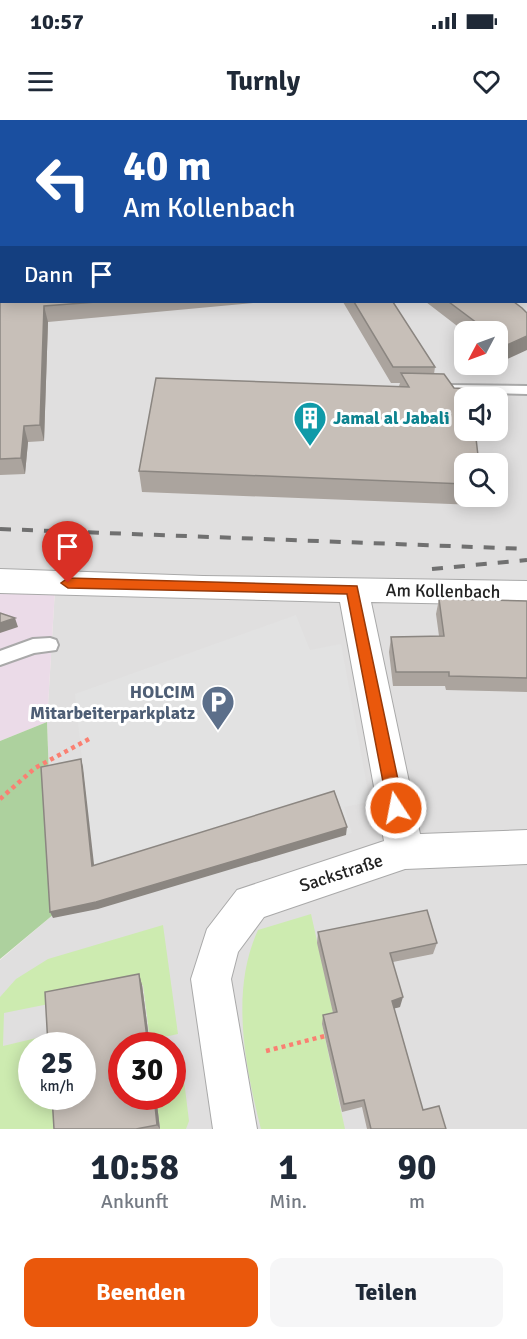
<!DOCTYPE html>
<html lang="de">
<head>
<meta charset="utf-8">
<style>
	body { margin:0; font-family:Signika,sans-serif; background:#f6f6f7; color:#1f2937; height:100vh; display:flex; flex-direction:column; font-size:22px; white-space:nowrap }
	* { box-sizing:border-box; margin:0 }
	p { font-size:20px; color:#747a83 }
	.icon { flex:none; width:33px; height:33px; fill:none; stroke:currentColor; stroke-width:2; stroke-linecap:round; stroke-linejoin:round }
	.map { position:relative; height:1009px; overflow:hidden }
	.panel { display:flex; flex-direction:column; background:#fff; flex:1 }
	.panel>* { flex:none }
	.top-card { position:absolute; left:0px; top:0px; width:528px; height:183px; box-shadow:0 3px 15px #0003; background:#1a4fa0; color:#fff; overflow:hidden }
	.needle { width:39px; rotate:229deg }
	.controls { position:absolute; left:454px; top:201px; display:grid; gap:12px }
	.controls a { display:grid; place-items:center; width:54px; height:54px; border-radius:12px; background:#fff; box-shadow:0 3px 15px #0003; font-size:30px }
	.speed { position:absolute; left:18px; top:912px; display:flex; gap:12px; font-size:30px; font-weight:700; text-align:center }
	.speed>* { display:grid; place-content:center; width:78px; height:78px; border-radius:50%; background:#fff; box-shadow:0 3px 15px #0003; line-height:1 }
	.speed small { font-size:15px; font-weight:400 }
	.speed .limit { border:9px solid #d22; background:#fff; color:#111 }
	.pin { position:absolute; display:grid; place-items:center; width:51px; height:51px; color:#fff; margin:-62px -26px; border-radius:50% 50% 50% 0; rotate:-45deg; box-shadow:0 0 6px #0007 }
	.pin .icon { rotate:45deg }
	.me { position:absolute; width:66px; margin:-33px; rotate:349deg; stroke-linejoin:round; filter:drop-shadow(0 0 4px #0008) }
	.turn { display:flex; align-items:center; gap:21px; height:126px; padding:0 24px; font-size:27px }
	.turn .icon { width:78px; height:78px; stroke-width:2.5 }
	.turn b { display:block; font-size:42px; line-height:51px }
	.then { display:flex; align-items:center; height:57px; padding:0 24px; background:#0003; gap:12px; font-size:22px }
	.eta { display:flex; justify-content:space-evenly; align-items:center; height:102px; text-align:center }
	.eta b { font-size:36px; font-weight:700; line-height:42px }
	.primary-button { display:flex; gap:12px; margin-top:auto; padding:12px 24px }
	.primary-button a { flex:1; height:69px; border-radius:12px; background:#ea580c; color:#fff; font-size:24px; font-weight:700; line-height:69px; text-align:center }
	.primary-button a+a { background:#f6f6f7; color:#1f2937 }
	.status { display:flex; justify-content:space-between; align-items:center; height:42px; padding:0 30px; background:#fff; direction:ltr }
	.status svg { height:16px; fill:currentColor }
	header { display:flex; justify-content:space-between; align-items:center; height:78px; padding:0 24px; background:#fff; font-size:27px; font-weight:700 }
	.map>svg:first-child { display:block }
	.residential { fill:#e0dfdf; fill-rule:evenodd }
	.industrial { fill:#ebdbe8 }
	.grass { fill:#cdebb0 }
	.forest { fill:#add19e }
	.parking { fill:#e2e2e2 }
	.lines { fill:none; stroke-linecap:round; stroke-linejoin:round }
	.service-casing { stroke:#a9a9a9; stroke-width:4 }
	.minor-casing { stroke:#a9a9a9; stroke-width:2 }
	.path { stroke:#fa8072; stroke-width:4.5; stroke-dasharray:4 4; stroke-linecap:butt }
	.service { fill:#fff; fill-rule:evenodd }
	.minor { fill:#fff; fill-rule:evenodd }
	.rail { stroke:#707070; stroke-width:4; stroke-dasharray:11 11; stroke-linecap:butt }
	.wall { fill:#aba49e }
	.shaded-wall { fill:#8b8681 }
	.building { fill:#c7bfb8; stroke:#8b8681; stroke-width:1.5 }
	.route { fill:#ea580c; stroke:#983908; stroke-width:1.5 }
	.labels { text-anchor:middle; stroke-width:6; stroke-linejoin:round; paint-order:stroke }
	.culture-label { font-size:18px; font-weight:bold; fill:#0d838f; stroke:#fff; text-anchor:start }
	.street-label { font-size:18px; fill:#222; stroke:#fff }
	.service-label { font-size:18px; font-weight:bold; fill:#4e5e75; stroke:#fff; text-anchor:end }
</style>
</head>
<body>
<div class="status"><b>10:57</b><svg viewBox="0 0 49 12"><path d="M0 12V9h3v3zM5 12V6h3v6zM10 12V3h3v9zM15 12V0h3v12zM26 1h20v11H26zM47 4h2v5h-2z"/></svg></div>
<header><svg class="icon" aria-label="menu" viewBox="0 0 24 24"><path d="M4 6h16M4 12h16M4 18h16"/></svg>Turnly<svg class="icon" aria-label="heart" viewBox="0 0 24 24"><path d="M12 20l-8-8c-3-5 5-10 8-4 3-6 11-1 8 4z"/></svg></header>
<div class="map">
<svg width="527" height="1009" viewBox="0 0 527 1009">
	<rect width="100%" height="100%" fill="#f2efe9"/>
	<!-- residential -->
	<path class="residential" d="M0,0H527V1009H0V840L54,794L47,602L55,470L0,467ZM2,2H526V182H2ZM465,212H498V244H465ZM465,278H498V310H465ZM465,344H498V376H465ZM32,926H82V976H32ZM122,926H172V976H122Z"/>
	<!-- industrial -->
	<path class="industrial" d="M0,467L55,469L47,602L0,621Z"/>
	<!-- grass -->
	<path class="grass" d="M311,794L335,901L322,904L345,1009H261C245,946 230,871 258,810Z
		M163,805L178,914L150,920L143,865L4,893L3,926L53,914L54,925L32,926V976L57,977L59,1009H0V877L16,859L48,839Z
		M182,944L189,1001L186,1009H160L156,977L172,976L173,946Z"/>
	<!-- forest -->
	<path class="forest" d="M47,602L54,794L0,839V621Z"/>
	<!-- parking -->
	<path class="parking" d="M296,495L310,530L341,524L370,682L344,687L352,713L98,789L75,574Z"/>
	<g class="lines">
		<defs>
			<path id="service" d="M447,265L527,266V274L442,272L440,269L442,266Z
				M50,518L56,520L58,525L56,530L34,533L0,545V531L33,519Z"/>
			<path id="minor" d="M0,0H16V2H2V6Z
				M406,0H424L425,2H406Z
				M526,141H527V156H526Z
				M0,449L203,456L527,461V485L371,482L420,714L527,710V744L405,749L264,797L238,832L231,859L257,1009H213L191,859L207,809L237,770L384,721L340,482L0,473Z"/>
		</defs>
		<!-- service casing -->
		<use href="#service" class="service-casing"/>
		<!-- minor casing -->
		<use href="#minor" class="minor-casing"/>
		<!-- path -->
		<path class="path" d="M0,679L35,648L89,619
			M266,931L325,916"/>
		<!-- service -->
		<use href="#service" class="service"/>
		<!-- minor -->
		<use href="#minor" class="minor"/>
		<!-- rail -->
		<path class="rail" d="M0,409L527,429
			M432,449L527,440"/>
	</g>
	<!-- wall -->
	<path class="wall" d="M491,0H527V44L526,2H492Z
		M0,124L2,182H264L48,202L44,321L28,322L25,354L0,355Z
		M343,182H393L435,247L434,254L465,344V376H479L476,385L142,372L139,351L399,266L400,263H391Z
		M426,182H514L522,188L503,241L498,237V212H465Z
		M439,479L527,481V572L446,570L445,566H393L389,532L391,517L439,516L436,494Z
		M318,812L437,823L433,834L393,842L400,887L394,888L423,990L446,1009H367L362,987L342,992L322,904L323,895L333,893L317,823Z
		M139,854L142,865L150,926H122V976H156L160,1009H54Z"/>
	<!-- shaded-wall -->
	<path class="shaded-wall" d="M44,186L48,202L44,321L40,305Z
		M527,216V230L503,241L507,225Z
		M24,306L28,322L25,354L21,338Z
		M15,498L18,507L0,513V503Z
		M81,639L83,647L95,753L92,746Z
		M347,707L346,715L98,789L53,798L50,792Z
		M139,854L142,865L150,926H148Z
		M403,877L400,887L389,890L392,881Z
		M154,976H156L160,1009L157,1005Z"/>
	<!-- building -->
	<path class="building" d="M36,0H93L94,2H37Z
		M167,0H182V2H153Z
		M251,0H376L377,2H252Z
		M505,0H527V26L526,2H507Z
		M0,124H2V182H96L44,186L40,305L24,306L21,338L0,339Z
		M354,182H393L435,247H393Z
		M449,182H514L522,188L527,193V216L507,225L498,218V212H489Z
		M401,253L444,254L454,268L470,269L471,278H465V310H475L479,344H465V364L139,351L156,258L409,267Z
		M439,479L527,481V558L449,556V552H396L391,517L444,516Z
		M0,493L15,498L0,503Z
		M81,639L92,746L334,671L347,707L96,782L50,792L41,647Z
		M427,790L437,823L390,833L403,877L392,881L423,990L439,986L446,1009H371L364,980L344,984L323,895L337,892L318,812Z
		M139,854L148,926H122V976H154L157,1005L136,1009H54L52,976H82V926H48L45,872Z"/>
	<!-- route -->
	<path class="route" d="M68,458L357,466L404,688L402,693L396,695L391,693L388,688L347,474L68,468L61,463Z"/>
	<!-- icons -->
	<defs>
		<symbol id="building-pin" viewBox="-11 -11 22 30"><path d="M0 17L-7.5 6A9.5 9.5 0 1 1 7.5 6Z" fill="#0f9aa8" stroke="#fff"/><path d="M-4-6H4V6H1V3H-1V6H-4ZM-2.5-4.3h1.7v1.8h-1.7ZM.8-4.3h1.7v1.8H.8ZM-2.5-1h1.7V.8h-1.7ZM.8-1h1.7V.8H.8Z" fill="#fff"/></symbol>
		<symbol id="parking-pin" viewBox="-11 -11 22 30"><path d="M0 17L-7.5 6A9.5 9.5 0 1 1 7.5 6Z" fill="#5c6f8a" stroke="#fff"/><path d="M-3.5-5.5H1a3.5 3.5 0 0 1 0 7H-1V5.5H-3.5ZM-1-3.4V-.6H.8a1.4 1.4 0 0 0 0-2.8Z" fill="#fff"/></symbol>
	</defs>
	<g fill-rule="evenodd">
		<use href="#building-pin" x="291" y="279" width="38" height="52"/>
		<use href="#parking-pin" x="199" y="563" width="38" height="52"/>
	</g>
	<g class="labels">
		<!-- culture labels -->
		<g class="culture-label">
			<text x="333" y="304">Jamal al Jabali</text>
		</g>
		<!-- street labels -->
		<g class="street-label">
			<text transform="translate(443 471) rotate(1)" y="6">Am Kollenbach</text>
			<text transform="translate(341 753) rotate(-18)" y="6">Sackstraße</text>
		</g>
		<!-- service labels -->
		<g class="service-label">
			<text x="195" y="578">HOLCIM<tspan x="195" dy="21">Mitarbeiterparkplatz</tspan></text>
		</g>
	</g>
</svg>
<div class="controls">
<a><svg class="needle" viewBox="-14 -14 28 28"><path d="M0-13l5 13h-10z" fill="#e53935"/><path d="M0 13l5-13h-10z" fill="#747a83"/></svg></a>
<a><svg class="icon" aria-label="sound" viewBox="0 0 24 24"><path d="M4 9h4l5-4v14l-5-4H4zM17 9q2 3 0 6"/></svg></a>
<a><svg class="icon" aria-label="search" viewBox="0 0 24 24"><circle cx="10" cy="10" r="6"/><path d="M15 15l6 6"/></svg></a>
</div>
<div class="speed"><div>25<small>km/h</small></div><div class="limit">30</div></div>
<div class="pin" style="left:68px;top:463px;background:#d93025"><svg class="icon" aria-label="arrive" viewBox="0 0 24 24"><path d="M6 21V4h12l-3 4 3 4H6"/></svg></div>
<svg class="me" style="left:396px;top:688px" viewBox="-20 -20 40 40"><circle r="17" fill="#ea580c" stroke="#fff" stroke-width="3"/><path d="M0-11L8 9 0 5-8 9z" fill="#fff"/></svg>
<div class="top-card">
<div class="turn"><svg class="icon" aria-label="left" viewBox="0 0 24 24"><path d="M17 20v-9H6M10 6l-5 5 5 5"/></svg><div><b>40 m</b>Am Kollenbach</div></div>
<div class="then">Dann<svg class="icon" aria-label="arrive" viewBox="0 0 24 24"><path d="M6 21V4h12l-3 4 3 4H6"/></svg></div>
</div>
</div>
<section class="panel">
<div class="eta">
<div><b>10:58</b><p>Ankunft</p></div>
<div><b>1</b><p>Min.</p></div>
<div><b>90</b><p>m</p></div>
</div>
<div class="primary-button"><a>Beenden</a><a>Teilen</a></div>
</section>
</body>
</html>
